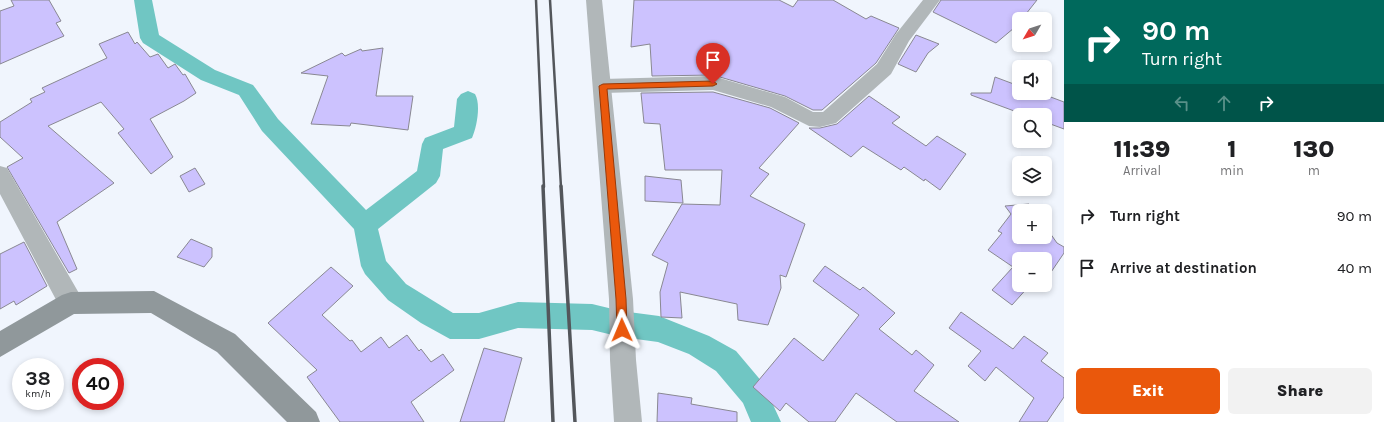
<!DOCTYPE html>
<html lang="en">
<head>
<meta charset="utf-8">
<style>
	body { margin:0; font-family:Karla,sans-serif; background:#f2f2f2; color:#202124; height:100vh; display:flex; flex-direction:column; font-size:15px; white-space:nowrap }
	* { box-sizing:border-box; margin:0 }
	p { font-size:13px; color:#757577 }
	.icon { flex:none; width:22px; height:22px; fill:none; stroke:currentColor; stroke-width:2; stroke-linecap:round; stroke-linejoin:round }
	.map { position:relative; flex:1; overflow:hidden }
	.drawer { display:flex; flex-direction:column; background:#fff; width:320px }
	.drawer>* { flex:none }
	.guide { background:#00695c; color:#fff; overflow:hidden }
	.needle { width:26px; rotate:231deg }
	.tools { position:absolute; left:1012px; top:12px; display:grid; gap:8px }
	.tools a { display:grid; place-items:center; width:40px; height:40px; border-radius:6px; background:#fff; box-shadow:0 2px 6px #0003; font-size:20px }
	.speed { position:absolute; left:12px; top:358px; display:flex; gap:8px; font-size:20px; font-weight:700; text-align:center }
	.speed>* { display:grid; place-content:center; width:52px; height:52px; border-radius:50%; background:#fff; box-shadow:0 2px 6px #0003; line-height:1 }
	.speed small { font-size:10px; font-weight:400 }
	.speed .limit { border:6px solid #d22; background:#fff; color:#111 }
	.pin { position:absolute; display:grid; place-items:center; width:34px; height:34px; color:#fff; margin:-41px -17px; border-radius:50% 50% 50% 0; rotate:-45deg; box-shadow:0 0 4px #0007 }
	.pin .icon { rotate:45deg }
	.me { position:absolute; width:44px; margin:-22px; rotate:359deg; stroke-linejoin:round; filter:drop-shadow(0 0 3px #0008) }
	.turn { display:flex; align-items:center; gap:14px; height:84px; padding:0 12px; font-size:18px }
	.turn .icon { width:52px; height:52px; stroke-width:2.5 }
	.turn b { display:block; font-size:28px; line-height:34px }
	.lanes { display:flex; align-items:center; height:38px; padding:0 12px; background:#0003; justify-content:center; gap:20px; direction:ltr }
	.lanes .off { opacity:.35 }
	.eta { display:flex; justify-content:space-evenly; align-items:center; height:68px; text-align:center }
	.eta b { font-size:24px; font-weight:800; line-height:28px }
	.cta { display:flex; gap:8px; margin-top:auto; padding:8px 12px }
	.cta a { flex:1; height:46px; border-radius:6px; background:#ea580c; color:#fff; font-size:16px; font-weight:800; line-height:46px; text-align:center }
	.cta a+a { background:#f2f2f2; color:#202124 }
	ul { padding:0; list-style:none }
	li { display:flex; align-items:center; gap:12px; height:52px; padding:0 12px }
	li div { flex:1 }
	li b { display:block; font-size:15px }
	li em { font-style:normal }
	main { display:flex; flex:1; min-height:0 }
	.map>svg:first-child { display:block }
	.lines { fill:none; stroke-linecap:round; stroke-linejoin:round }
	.canal { fill:#70c6c3; fill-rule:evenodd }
	.building { fill:#ccc2fe; stroke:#898892 }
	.minor { fill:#b1b7b9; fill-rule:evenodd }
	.tertiary { fill:#b1b7b9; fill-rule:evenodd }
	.secondary { fill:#90989b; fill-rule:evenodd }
	.rail-far1 { stroke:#53565b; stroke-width:2.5 }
	.rail { stroke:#53565b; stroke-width:3.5 }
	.route { fill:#ea580c; stroke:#983908 }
</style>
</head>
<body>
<main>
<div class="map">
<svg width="1064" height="422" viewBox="0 0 1064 422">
	<rect width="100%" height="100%" fill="#f0f5fd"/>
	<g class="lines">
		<!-- canal -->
		<path class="canal" d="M134,0H152L159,35L215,70L253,85L278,119L366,210L417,171L422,144L425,138L454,127L457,99L461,94L468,91L475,94C481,104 477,127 472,138L443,149L440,176L436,183L378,229L386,261L406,284L453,313H479L518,302L592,304L621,311L659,316L709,336L736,351L763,383L781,422H751L743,403L716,371L689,354L658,342L621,337L592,330L518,328L479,339H450L421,323L388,300L365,274L361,266L354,229L262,131L239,95L201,80L143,43L140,38Z"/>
	</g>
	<!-- building -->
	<path class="building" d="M11,0H49L61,21L56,23L64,36L0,64V11L14,6Z
		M634,0H779L793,7L798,0H833L866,19L871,16L899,28L876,63L822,110H813L785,96L713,75L652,76L650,44L631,47Z
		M941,0H1037L1022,19H1019V22L1014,28L996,43L933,12Z
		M128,32L135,44L137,42L150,57L158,54L168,68L175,64L183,75L185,74L196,93L184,101L150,119L173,157L151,174L118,133L124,129L101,102L48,126L114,183L57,222L77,269L69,273L7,167L23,158L0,137V122L32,102L30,99L45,92L42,88L107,58L99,44Z
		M916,35L939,44L928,53L916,72L898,64Z
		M383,48L376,96H413L408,130L351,123L350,126L311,124L328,76L301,73L342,53L345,56L361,49L362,51Z
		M995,77L1019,86V93H1040L1064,102V129L1045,122V115H1025L971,95V93H991Z
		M713,92L770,108L799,123L759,168L769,174L750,196L805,224L786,277L780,275L781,288L768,325L738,320L737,304L680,292L682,318L661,317L660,292L668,263L652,255L682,204L720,205L722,170H665L660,124L644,123L641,93Z
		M869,96L900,117L892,123L926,146L937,136L966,154L940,190L925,179L924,181L904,167L901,170L863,146L851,157L809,128H820L837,124Z
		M195,168L205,184L189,192L180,176Z
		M645,176L681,180L683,203L645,201Z
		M1029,204L1034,211H1019V237H1045V226L1057,243L1064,247V253L1045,281V259H1019V285H1030L1012,305L992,290L1013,267L988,250L1002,233L998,231L1011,214L1005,206Z
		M191,239L212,248V257L204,267L177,257Z
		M24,242L47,286L16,305L14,301L0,309V254Z
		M825,266L860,290L863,287L895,313L879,329L912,355L916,350L934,365L914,391L959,422H897L856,393L835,422H809L786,403L780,411L753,387L794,338L823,361L859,315L813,281Z
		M331,267L353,286L322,315L350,341L352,340L361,352L381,337L389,348L407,335L419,351L421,349L431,362L443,354L454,370L411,402L424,422H340L307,377L317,370L268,323Z
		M961,312L1013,349L1024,336L1048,353L1041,361L1064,378V397L1047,422H1019L1034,398L996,367L985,381L968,366L981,351L949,328Z
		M484,348L522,358L504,422H460Z
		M658,393L692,398L691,404L737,412V422H657Z"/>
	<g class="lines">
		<!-- minor -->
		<path class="minor" d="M923,0H940L909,41L891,74L836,123L820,127L809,126L771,107L713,90L603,93L596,91L594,86L596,81L603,79L713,76L785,97L813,112H823L877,64L896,34Z
			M0,166L7,168L80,295L83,303L80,311L71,314L62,311L0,194Z"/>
		<!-- tertiary -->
		<path class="tertiary" d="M586,0H602L633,299L636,360L642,422H614L610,360L609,299Z"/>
		<!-- secondary -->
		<path class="secondary" d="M154,291L235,334L316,412L320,422H287L217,352L151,313L74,314L0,357V331L62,295L71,292Z"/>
		<!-- rail-far1 -->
		<path class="rail-far1" d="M536,0L544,187
			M550,0L561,187"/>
		<!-- rail -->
		<path class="rail" d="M543,186L553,422
			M561,186L575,422"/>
	</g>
	<!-- route -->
	<path class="route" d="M713,81L717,84L713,86L607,89L626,299L627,330L625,333L622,335L618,333L617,330L616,299L599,86L603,84Z"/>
</svg>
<div class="tools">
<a><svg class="needle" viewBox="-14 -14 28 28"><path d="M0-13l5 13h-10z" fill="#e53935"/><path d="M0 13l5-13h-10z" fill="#757577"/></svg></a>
<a><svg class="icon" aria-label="sound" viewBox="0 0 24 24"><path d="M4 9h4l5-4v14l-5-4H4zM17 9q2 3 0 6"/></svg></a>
<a><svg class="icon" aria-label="search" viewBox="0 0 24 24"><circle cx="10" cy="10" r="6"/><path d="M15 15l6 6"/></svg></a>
<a><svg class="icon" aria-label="layers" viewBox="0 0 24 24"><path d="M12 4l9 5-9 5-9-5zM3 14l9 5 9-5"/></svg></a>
<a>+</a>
<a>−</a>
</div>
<div class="speed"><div>38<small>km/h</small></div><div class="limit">40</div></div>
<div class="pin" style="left:713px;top:84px;background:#d93025"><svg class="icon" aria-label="arrive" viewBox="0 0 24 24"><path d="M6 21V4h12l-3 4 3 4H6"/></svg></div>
<svg class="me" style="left:622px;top:330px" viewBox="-20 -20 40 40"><path d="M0-17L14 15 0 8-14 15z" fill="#ea580c" stroke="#fff" stroke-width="4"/></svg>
</div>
<section class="drawer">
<div class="guide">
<div class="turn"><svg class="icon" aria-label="right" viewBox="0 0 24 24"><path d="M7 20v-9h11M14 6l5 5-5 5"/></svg><div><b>90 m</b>Turn right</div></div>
<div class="lanes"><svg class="icon off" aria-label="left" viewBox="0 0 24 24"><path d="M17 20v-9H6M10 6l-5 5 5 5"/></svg><svg class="icon off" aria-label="ahead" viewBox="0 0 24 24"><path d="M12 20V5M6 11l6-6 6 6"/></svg><svg class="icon" aria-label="right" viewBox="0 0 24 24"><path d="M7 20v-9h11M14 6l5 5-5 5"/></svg></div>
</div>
<div class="eta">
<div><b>11:39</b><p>Arrival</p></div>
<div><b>1</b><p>min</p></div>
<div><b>130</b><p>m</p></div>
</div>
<ul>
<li><svg class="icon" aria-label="right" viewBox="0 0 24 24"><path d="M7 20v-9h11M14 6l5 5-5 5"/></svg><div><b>Turn right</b></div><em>90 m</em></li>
<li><svg class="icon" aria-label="arrive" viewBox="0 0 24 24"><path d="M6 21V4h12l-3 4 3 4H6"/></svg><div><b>Arrive at destination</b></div><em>40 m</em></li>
</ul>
<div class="cta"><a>Exit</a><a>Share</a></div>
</section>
</main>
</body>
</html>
